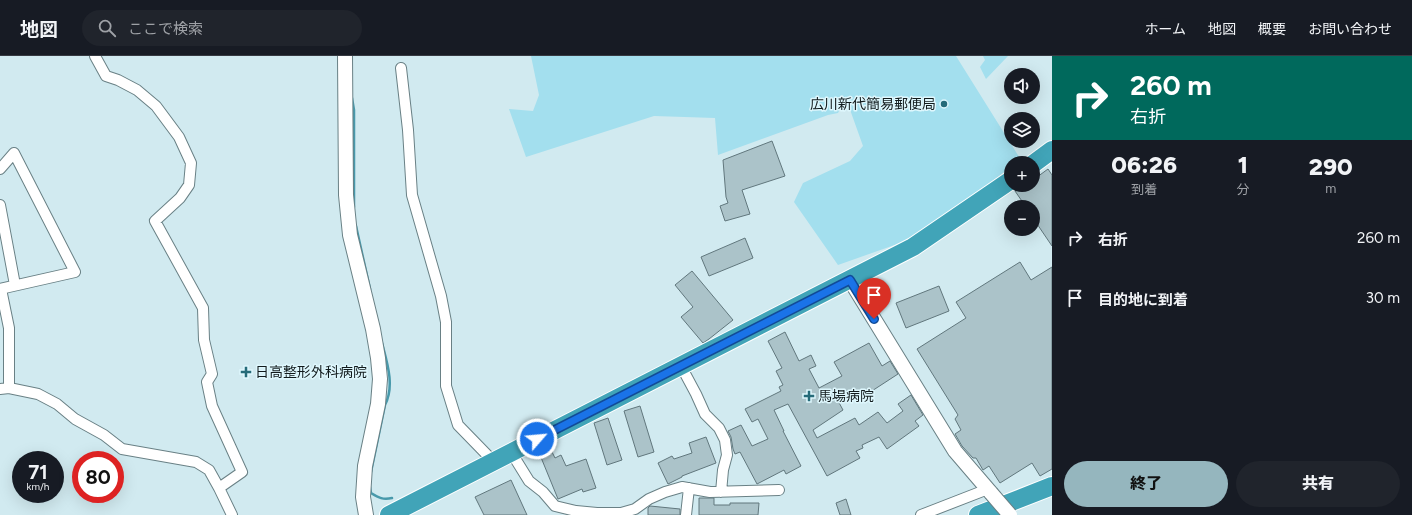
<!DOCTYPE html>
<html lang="ja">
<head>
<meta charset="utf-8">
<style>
	body { margin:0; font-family:Figtree,"Noto Sans JP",sans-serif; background:#20242c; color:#f1f3f6; height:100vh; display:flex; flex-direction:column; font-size:15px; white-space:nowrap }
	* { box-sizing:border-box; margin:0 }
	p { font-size:13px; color:#9ea1a6 }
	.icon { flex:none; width:22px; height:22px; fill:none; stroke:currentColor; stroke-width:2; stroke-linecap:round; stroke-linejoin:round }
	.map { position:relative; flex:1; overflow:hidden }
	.panel { display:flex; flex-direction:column; background:#171b24; width:360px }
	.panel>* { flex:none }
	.hud { background:#00695c; color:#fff; overflow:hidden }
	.controls { position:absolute; left:1004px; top:12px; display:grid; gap:8px }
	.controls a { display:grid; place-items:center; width:36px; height:36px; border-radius:50%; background:#171b24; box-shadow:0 4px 16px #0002; font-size:20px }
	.speed { position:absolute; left:12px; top:395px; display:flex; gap:8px; font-size:20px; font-weight:700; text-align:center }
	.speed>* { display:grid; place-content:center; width:52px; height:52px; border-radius:50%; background:#171b24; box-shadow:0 4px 16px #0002; line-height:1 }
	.speed small { font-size:10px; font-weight:400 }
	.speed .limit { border:6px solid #d22; background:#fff; color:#111 }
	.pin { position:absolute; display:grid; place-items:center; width:34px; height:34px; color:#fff; margin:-41px -17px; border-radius:50% 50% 50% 0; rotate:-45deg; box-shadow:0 0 4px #0007 }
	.pin .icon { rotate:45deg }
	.me { position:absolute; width:44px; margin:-22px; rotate:63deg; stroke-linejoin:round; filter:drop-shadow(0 0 3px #0008) }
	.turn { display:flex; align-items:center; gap:14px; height:84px; padding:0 12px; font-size:18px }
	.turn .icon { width:52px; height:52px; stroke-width:2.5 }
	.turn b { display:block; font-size:28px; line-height:34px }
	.eta { display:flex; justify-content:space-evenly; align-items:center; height:68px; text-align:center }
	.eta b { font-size:24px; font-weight:800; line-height:28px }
	.button { display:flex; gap:8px; margin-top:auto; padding:8px 12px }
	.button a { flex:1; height:46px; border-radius:24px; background:#95b6be; color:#111; font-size:16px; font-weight:800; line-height:46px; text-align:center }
	.button a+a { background:#20242c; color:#f1f3f6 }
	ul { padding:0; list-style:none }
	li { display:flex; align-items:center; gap:12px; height:60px; padding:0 12px }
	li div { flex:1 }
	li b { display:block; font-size:15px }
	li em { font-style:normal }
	header { display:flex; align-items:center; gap:24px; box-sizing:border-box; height:56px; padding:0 20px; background:#171b24; border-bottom:1px solid #363941 }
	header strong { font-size:19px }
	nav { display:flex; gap:22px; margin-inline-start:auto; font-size:14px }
	.search { width:280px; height:36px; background:#20242c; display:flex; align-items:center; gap:10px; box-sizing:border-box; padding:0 14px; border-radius:22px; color:#9ea1a6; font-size:15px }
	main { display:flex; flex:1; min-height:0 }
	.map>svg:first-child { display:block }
	.green { fill:#a3dfee }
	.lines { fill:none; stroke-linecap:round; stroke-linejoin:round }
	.stream { stroke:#4899ab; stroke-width:2.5 }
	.building { fill:#abc3c9; stroke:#61777d }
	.street-casing { stroke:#698085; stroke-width:12 }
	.secondary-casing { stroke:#698085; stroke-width:16 }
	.highway-casing { stroke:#fff; stroke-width:20 }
	.street { stroke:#fff; stroke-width:10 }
	.secondary { stroke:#fff; stroke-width:14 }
	.highway { stroke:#41a4b8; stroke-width:18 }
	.secondary-bridge-casing { stroke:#698085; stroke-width:16; stroke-linecap:butt }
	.secondary-bridge { stroke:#fff; stroke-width:14 }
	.route-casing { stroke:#114b97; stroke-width:10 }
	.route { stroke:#1a73e8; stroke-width:7 }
	.poi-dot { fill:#256b79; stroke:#def7fd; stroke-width:1.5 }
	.labels { text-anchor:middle; stroke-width:3; stroke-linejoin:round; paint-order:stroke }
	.poi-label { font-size:14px; fill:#111a1c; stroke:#def7fd; text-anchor:start }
</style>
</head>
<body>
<header>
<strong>地図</strong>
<div class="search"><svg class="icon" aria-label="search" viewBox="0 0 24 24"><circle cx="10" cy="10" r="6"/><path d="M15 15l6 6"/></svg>ここで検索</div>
<nav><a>ホーム</a><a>地図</a><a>概要</a><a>お問い合わせ</a></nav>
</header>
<main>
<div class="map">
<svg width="1052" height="459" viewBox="0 0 1052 459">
	<rect width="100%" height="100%" fill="#d1eaf0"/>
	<!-- green -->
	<path class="green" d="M531,0H956L1021,104L1016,107H1011V111L958,151L903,186L838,209L794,146L803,127L850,105L863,90L848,48L842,49L838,57L828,59L718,99L715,62L654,60L526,101L509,53L533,55L539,39Z
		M983,0H1008L986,23L980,11L985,4Z"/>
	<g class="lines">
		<!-- stream -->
		<path class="stream" d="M352,42L354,54V151
			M356,170L370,233
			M371,416L385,349C395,330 387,306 382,287
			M370,431L371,437C379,442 383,444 392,442"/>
	</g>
	<!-- building -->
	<path class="building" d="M772,85L785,120L742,134L750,158L725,165L720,150L728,147L726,141L723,104Z
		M1048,113L1052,119V190L1033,162V151H1026L1015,135L1025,129H1033V124Z
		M745,182L753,202L709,220L701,201Z
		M1020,206L1031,224L1052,211V413L1040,420L1032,407L1000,427L989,410L983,414L976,402H973L962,390L955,378L961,374L955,363L958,359L917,293L966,262L956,246Z
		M692,215L733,264L709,283L703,287L681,261L693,251L675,229Z
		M939,230L949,255L906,272L896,247Z
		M785,276L799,305L811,299L816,310L809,313L819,332L842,320L834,306L869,287L882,310L890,305L898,318L858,344L852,336L837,343L843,354L813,374L817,382L855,362L859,369L878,356L887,367L903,355L898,348L911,339L923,359L915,365L919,370L887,393L879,381L862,389L863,392L856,395L860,402L827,420L788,348L774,354L784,375H783L801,410L786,418L784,414L757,428L740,396L735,398L733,393L731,381L728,375L741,369L752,390L768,383L758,363L752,366L745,353L781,335L779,331L783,329L776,315L782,312L768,285Z
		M640,350L654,396L638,401L624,355Z
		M608,362L622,404L607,409L594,367Z
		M706,381L716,407L682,420V421L668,428L658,407L672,400L674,403L692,397L689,387Z
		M551,394L555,402L561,399L566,410L586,403L596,432L583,436L582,433L558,443L540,399Z
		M511,424L527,459H484L475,441Z
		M699,442H714V449H730V447H759L758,459H699Z
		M846,443L851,459H840L836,447Z
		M650,450L680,453V459H648V452Z"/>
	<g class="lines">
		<defs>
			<path id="street" d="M95,0L106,20L118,24L137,34L156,50L179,81L191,107L189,129L180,142L155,165L203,252L204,284L212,318L207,326L212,350L242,416L219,432L232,459
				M401,12L408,74L412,139L441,240L446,266V330L458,369L494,406
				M0,113L14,97L75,216L0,233
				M0,149L15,229
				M1,233L9,272V332
				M681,310L696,338L705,358L719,372L725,384L727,399L723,414L721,436
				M0,333L9,332L38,338L57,348L75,363L104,379L122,393L196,406L209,414L219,432
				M511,396L529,425L543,436L555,450L576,455L597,457H621L635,453L649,443L665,436L682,431L710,436L779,434
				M686,459L689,432
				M921,459L988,433"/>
			<path id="secondary" d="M345,0L346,139L350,179L373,273L378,302L380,323L378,348L365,410L363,441L366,459
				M850,224L955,395L991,437"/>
			<path id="highway" d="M1033,108L1052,94
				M389,459L913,191L1011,124
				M978,459L1052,430"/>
		</defs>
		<!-- street casing -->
		<use href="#street" class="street-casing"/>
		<!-- secondary casing -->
		<use href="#secondary" class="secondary-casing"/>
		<!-- highway casing -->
		<use href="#highway" class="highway-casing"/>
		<!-- street -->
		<use href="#street" class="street"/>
		<!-- secondary -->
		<use href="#secondary" class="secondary"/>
		<!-- highway -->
		<use href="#highway" class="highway"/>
		<defs>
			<path id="secondary-bridge" d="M991,437L1010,459"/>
		</defs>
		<!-- secondary-bridge casing -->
		<use href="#secondary-bridge" class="secondary-bridge-casing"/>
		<!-- secondary-bridge -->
		<use href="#secondary-bridge" class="secondary-bridge"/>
	</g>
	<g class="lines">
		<defs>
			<path id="route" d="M537,383L850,224L874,263"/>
		</defs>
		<!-- route casing -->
		<use href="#route" class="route-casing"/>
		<!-- route -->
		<use href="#route" class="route"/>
	</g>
	<!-- markers -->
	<g class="poi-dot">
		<circle cx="944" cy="48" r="4"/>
		<path d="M244 310h4v4h4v4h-4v4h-4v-4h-4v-4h4z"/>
		<path d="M807 334h4v4h4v4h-4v4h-4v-4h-4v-4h4z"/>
	</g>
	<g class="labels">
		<!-- poi labels -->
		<g class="poi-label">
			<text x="936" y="53" text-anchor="end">広川新代簡易郵便局</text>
			<text x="255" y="321">日高整形外科病院</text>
			<text x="818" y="345">馬場病院</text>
		</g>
	</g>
</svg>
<div class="controls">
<a><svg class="icon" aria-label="sound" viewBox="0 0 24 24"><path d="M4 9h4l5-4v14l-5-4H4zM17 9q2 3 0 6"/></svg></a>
<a><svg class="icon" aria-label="layers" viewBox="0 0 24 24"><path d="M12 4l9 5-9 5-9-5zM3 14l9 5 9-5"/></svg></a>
<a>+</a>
<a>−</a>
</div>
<div class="speed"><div>71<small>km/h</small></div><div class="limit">80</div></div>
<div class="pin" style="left:874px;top:263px;background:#d93025"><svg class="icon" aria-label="arrive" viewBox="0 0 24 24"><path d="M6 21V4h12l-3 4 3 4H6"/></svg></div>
<svg class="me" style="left:537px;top:383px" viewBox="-20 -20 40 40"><circle r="17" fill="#1a73e8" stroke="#fff" stroke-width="3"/><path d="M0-11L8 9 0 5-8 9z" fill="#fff"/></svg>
</div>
<section class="panel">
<div class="hud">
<div class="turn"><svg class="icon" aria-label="right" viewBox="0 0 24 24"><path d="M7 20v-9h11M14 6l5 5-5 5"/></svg><div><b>260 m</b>右折</div></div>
</div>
<div class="eta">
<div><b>06:26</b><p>到着</p></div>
<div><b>1</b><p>分</p></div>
<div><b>290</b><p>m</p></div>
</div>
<ul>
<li><svg class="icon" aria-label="right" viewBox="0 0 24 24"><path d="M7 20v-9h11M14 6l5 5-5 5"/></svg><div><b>右折</b></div><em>260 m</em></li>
<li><svg class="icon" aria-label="arrive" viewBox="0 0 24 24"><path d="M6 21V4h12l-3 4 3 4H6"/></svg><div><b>目的地に到着</b></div><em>30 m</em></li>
</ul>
<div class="button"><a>終了</a><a>共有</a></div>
</section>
</main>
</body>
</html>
